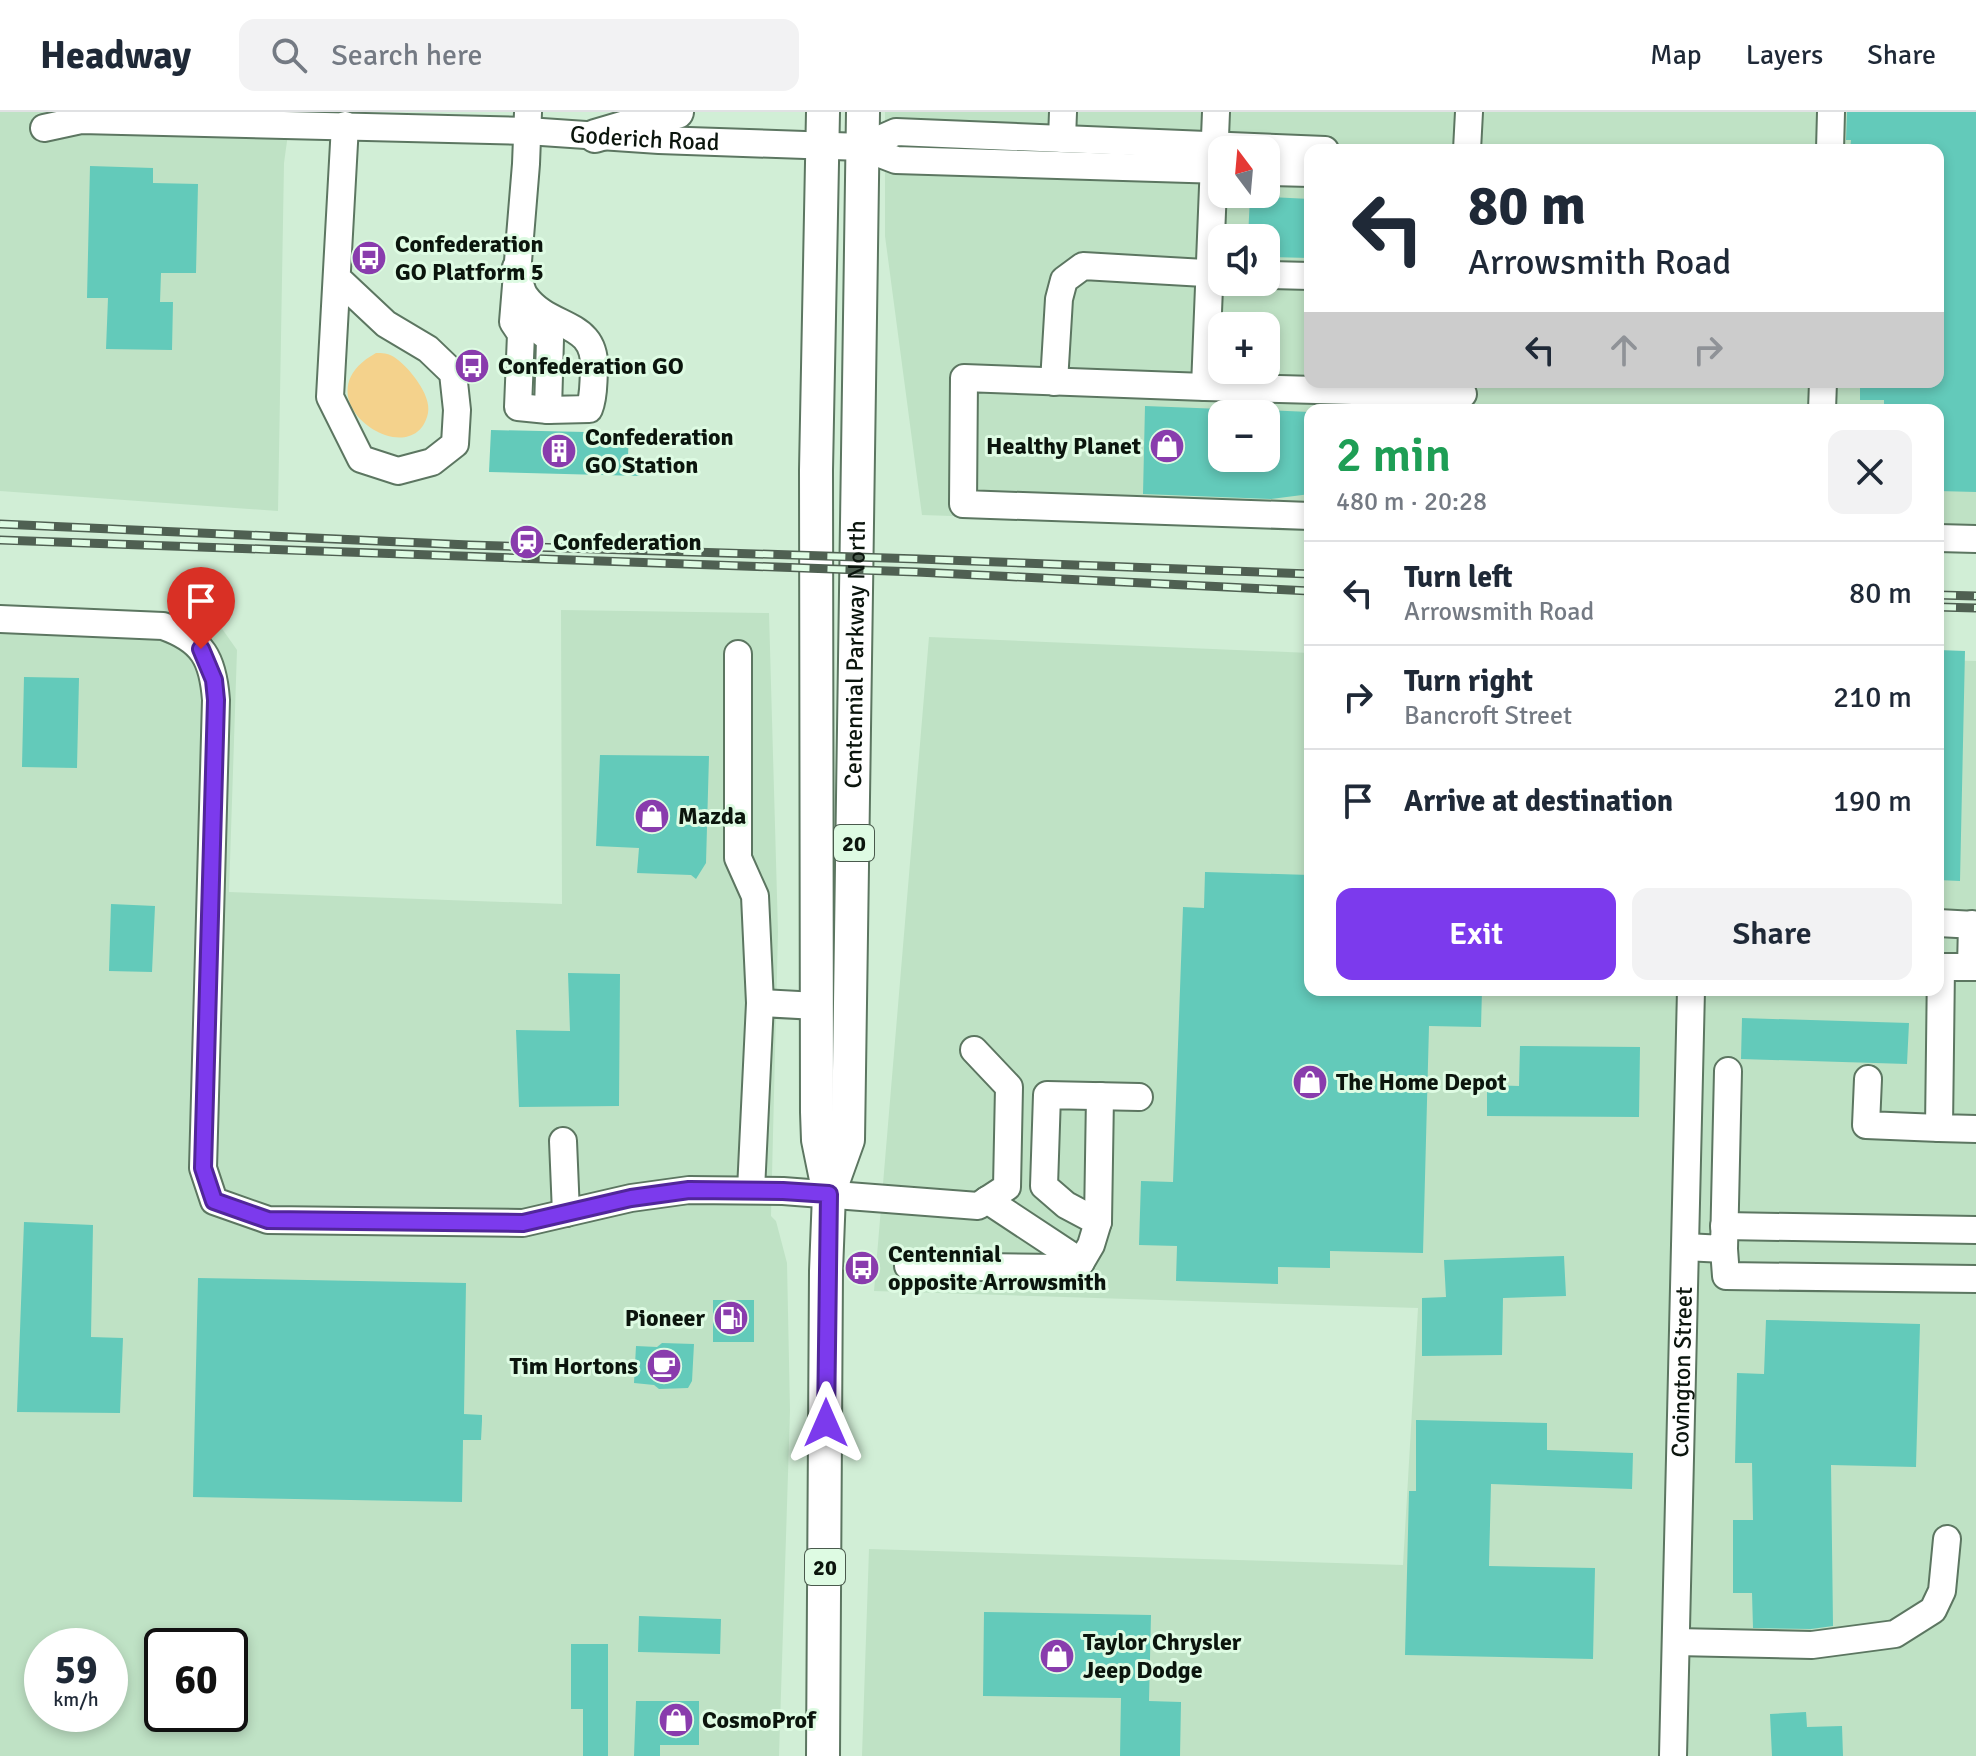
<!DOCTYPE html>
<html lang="en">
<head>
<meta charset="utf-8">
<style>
	body { margin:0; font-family:Signika,sans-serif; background:#f2f2f3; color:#1f2937; height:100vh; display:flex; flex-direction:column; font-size:30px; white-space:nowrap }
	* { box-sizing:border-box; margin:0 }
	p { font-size:26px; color:#747a83 }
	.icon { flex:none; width:44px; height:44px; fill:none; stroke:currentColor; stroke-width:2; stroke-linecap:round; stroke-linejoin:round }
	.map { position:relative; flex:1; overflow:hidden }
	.sheet { position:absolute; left:1304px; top:292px; width:640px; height:592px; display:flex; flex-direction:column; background:#fff; border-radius:16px; box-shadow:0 4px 12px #0003 }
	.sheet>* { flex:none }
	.banner { position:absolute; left:1304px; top:32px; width:640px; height:244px; border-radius:16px; box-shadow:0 4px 12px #0003; background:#fff; color:#1f2937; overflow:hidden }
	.needle { width:52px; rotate:344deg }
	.fabs { position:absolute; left:1208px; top:24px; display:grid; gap:16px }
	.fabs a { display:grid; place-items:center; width:72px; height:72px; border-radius:16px; background:#fff; box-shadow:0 4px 12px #0003; font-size:40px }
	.speed { position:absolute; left:24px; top:1516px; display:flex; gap:16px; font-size:40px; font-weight:700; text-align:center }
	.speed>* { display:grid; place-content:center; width:104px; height:104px; border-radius:50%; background:#fff; box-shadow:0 4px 12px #0003; line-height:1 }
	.speed small { font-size:20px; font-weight:400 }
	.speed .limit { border:4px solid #111; border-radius:12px; background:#fff; color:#111 }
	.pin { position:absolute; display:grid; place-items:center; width:68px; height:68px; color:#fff; margin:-82px -34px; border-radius:50% 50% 50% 0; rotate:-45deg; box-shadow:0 0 8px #0007 }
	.pin .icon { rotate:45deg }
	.me { position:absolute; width:88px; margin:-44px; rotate:0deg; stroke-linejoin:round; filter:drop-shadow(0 0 6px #0008) }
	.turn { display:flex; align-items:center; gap:28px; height:168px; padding:0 32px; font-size:36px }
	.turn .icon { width:104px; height:104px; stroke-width:2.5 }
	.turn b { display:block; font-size:56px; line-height:68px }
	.lanes { display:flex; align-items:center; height:76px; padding:0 32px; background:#0003; justify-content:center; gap:40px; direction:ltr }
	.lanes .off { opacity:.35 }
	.round { display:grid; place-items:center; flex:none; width:84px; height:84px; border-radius:16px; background:#f2f2f3 }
	.head { display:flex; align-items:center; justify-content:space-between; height:136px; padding:0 32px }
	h1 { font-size:48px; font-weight:600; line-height:60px; color:#1e9e55 }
	.cta { display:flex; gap:16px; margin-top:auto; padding:16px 32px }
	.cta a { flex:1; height:92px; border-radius:16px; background:#7c3aed; color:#fff; font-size:32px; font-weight:600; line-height:92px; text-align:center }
	.cta a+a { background:#f2f2f3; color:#1f2937 }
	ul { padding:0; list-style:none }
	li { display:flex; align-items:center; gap:24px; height:104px; padding:0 32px; border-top:2px solid #e0e1e3 }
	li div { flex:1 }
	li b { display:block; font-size:30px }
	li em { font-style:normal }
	header { display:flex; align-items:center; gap:48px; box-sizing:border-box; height:112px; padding:0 40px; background:#fff; border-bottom:2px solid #e0e1e3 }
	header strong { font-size:38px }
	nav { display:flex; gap:44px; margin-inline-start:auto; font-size:28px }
	.search { width:560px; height:72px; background:#f2f2f3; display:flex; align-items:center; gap:20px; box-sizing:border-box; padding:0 28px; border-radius:16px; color:#747a83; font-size:30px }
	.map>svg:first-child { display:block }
	.built { fill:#bfe2c5; fill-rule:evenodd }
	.green { fill:#f4d28c }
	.building { fill:#63caba }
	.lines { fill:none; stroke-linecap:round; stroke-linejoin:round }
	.minor-casing { stroke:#5c7661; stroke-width:30 }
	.major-casing { stroke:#5c7661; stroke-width:36 }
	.minor { stroke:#fff; stroke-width:26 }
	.major { stroke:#fff; stroke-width:32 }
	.rail-casing { stroke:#4f6052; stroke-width:9 }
	.rail { stroke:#defbe3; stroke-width:6; stroke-dasharray:18; stroke-linecap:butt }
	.route-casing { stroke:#51269a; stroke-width:20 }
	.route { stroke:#7c3aed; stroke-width:14 }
	.labels { text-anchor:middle; stroke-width:6; stroke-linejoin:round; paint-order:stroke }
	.shield { fill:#defbe3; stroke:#4a5a4d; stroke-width:2 }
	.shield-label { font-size:22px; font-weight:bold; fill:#0b150d }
	.street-label { font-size:24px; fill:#0b150d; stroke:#defbe3 }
	.poi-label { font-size:24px; font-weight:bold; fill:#0b150d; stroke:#defbe3; text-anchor:start }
</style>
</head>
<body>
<header>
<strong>Headway</strong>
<div class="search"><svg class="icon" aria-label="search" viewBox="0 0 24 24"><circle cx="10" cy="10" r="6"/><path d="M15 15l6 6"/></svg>Search here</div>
<nav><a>Map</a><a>Layers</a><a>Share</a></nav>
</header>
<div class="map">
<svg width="1976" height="1644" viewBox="0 0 1976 1644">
	<rect width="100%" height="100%" fill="#d1eed6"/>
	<!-- built -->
	<path class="built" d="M0,0H291L284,51L278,399L0,379Z
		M885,0H1976V438L1938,436V298H1310V416L922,403L885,124ZM1222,38H1266V82H1222ZM1310,38H1938V270H1310ZM1222,126H1266V170H1222ZM1222,214H1266V258H1222ZM1222,302H1266V346H1222Z
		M0,493L211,501L237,538L229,780L562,792L561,498L769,501L778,820L771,1104L776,1109L787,1151L790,1299L779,1644H0ZM42,1534H110V1602H42ZM162,1534H230V1602H162Z
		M929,525L1310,541V878H1938V548L1976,549V1644H862L869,1437L1403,1453L1418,1196L874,1179Z"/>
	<!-- green -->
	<path class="green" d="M376,241C382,241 388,241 394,245C408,254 432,283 428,301C414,366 294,286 376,241Z"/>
	<!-- building -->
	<path class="building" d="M1847,0H1976V380L1938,379V298H1884V288H1860V270H1938V38H1850L1851,28H1846Z
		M90,54L153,56V71L198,72L196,161H161L160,190H173L172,238L106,237L108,186H87Z
		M1250,84L1310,87V146L1266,145V126H1248Z
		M1145,294L1222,297V346H1266V298L1310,300V382L1271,387L1143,382Z
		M491,318L629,321L628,344L641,345L640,364L489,360Z
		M1938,538L1965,539L1960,769L1938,768Z
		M24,565L79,566L77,656L22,655Z
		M600,643L709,644L706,751L696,767L691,763L637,761L639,736L596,734Z
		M1205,760L1310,763V878H1482L1481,915L1429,914L1423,1141L1330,1139V1156L1278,1155V1172L1176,1169L1177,1134L1139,1133L1141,1069L1173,1070L1183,795L1204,796Z
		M111,792L155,794L152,860L109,859Z
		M568,861L620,862L619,994L519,995L516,918L570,919Z
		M1742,906L1909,911L1907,952L1741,947Z
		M1520,934L1640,935L1639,1005L1487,1004V973L1519,974Z
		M24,1110L93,1113L91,1225L123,1226L120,1301L17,1300Z
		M1564,1144L1566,1184L1503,1186L1502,1243L1422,1244V1186L1446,1185L1444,1148Z
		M198,1166L466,1171L464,1302L482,1303V1309L481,1328H463L462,1390L193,1385Z
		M713,1188H754V1230H713Z
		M1766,1208L1920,1212L1916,1355L1831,1353L1833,1514L1811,1517L1753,1516L1752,1481H1733V1408H1753L1752,1351H1735L1737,1261L1764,1262Z
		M662,1231L694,1232L692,1269L688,1276L659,1277L654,1273L634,1271L636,1234L657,1235Z
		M1416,1308L1547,1311V1338L1633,1341L1632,1377L1491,1372L1489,1454L1595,1456L1593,1547L1405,1543L1409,1379H1416Z
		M984,1500L1151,1503L1149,1589L1181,1590L1180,1644H1120L1121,1586L983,1584Z
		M639,1504L721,1507L720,1542L638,1540Z
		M571,1532H608V1644H583V1597H571Z
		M636,1589H699V1633H660V1644H634Z
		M1806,1600L1807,1615L1842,1614L1843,1644H1772L1770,1602Z"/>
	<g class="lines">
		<defs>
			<g id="minor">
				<path d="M1216,0L1205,275L1463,282"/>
				<path id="s1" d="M44,16L81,8L527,19L659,28L862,35L896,48L1222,58"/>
				<path d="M1062,27L1063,0"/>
				<path d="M862,35L896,20L1325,38"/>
				<path d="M1467,38L1469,0"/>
				<path d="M1830,38L1831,0"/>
				<path d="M1266,60L1310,61"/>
				<path d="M516,155C519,164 520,177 525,184C550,219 598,207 594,260C593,273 594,285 589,297L548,298L518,295L521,222L513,210L526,52L528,0"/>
				<path d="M1266,163L1310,164"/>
				<path d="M337,166L386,212L428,237L453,261L457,298L455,332L432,350L398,359L361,347L330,285L345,13"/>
				<path d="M520,204L550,227L548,298"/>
				<path d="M1054,270L1059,187L1064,168L1083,154L1222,162"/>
				<path d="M1205,275L964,266L963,392L1310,404"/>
				<path d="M1822,298L1823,270"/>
				<path d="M1938,426L1976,427"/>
				<path d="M0,507L163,514C203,528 213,547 216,588L203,1056L214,1089L268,1108L523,1111L631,1086L689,1078L783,1079L978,1094L1007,1075L1009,975L974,938"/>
				<path d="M738,542V746L755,784L760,891L751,1078"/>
				<path d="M1938,811L1976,813"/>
				<path d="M1971,855L1972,812"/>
				<path d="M1976,855H1941L1939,1016L1976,1017"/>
				<path d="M760,891L817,894"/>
				<path d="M1868,967L1866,1013L1939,1016"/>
				<path d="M563,1029L566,1101"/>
				<path d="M987,1088L1081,1150L1091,1133L1098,1110L1066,1093L1044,1074L1047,983L1139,985"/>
				<path d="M1098,1110L1100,984"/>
				<path d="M1724,1114L1976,1118"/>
				<path d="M1685,1135L1724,1137L1728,959"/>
				<path d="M1724,1137L1726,1164L1976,1167"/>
				<path d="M908,1154L1062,1156L1081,1150"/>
				<path d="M1676,1530L1812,1533L1895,1522L1933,1498L1942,1479L1947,1427"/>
				<path id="s2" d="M1673,1644L1691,878"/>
			</g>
			<g id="major">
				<path d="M823,0L816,358L817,1000L818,1028L829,1082L826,1159L823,1644"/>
				<path d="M595,24L677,0"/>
				<path id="s3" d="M829,1081L848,1028L863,0"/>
			</g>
		</defs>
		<!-- minor casing -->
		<use href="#minor" class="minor-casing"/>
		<!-- major casing -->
		<use href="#major" class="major-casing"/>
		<!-- minor -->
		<use href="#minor" class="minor"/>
		<!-- major -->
		<use href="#major" class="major"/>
		<defs>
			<path id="rail" d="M0,412L469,433L919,447L1310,462
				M0,428L917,460L1310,479
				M1938,483L1976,484
				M1938,495L1976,496"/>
		</defs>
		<!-- rail casing -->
		<use href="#rail" class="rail-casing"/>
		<!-- rail -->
		<use href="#rail" class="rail"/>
	</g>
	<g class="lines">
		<defs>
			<path id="route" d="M201,537L214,568L216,588L203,1056L214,1089L268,1108L523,1111L631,1086L689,1078L783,1079L829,1082L826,1311"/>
		</defs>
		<!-- route casing -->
		<use href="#route" class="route-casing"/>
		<!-- route -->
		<use href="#route" class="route"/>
	</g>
	<!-- icons -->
	<defs>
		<symbol id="bus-disc" viewBox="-11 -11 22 22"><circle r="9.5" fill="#893cad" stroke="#defbe3"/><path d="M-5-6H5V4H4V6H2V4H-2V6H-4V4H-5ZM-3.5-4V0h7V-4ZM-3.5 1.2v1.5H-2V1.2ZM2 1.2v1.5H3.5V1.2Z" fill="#fff"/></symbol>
		<symbol id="shop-disc" viewBox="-11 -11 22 22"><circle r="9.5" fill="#893cad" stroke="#defbe3"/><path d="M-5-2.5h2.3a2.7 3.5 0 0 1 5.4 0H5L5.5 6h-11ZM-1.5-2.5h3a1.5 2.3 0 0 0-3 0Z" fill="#fff"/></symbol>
		<symbol id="building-disc" viewBox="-11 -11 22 22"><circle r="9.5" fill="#893cad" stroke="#defbe3"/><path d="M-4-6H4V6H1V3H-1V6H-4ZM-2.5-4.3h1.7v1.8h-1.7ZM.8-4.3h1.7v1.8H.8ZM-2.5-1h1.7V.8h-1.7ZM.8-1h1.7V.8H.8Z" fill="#fff"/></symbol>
		<symbol id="station-disc" viewBox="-11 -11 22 22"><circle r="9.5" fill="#893cad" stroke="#defbe3"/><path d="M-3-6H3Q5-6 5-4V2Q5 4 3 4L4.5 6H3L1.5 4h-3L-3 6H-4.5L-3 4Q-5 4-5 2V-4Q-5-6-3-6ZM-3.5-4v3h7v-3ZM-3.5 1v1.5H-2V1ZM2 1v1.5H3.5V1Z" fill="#fff"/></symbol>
		<symbol id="fuel-disc" viewBox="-11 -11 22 22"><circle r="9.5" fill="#893cad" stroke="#defbe3"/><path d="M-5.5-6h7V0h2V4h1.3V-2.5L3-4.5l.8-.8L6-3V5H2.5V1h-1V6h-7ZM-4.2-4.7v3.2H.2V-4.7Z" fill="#fff"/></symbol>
		<symbol id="cafe-disc" viewBox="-11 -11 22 22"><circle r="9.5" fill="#893cad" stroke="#defbe3"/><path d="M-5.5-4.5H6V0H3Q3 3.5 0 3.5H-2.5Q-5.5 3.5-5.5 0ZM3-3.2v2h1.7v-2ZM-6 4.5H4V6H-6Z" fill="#fff"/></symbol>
	</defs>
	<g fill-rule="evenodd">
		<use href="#bus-disc" x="349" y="126" width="40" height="40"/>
		<use href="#bus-disc" x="452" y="234" width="40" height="40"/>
		<use href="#shop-disc" x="1147" y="314" width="40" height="40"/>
		<use href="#building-disc" x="539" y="319" width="40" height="40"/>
		<use href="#station-disc" x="507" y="410" width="40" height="40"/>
		<use href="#shop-disc" x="632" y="684" width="40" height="40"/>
		<use href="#shop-disc" x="1290" y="950" width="40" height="40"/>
		<use href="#bus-disc" x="842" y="1136" width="40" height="40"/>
		<use href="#fuel-disc" x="711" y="1186" width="40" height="40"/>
		<use href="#cafe-disc" x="644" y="1234" width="40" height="40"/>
		<use href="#shop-disc" x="1037" y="1524" width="40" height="40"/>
		<use href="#shop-disc" x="656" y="1588" width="40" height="40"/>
	</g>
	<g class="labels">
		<!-- shield labels -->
		<g class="shield">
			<rect x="834" y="713" width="40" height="36" rx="6"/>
			<rect x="805" y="1437" width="40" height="36" rx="6"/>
		</g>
		<g class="shield-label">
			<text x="854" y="739">20</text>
			<text x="825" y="1463">20</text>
		</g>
		<!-- street labels -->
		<g class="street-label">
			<text dy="8" stroke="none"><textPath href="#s1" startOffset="602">Goderich Road</textPath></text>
			<text dy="8" stroke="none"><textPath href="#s3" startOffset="542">Centennial Parkway North</textPath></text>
			<text dy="8" stroke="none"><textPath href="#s2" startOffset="384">Covington Street</textPath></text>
		</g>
		<!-- poi labels -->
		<g class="poi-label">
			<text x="395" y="140">Confederation<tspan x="395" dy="28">GO Platform 5</tspan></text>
			<text x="498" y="262">Confederation GO</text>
			<text x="585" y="333">Confederation<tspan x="585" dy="28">GO Station</tspan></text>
			<text x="1141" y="342" text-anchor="end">Healthy Planet</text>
			<text x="553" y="438">Confederation</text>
			<text x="678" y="712">Mazda</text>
			<text x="1336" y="978">The Home Depot</text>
			<text x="888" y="1150">Centennial<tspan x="888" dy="28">opposite Arrowsmith</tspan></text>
			<text x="705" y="1214" text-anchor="end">Pioneer</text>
			<text x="638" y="1262" text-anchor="end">Tim Hortons</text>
			<text x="1083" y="1538">Taylor Chrysler<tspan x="1083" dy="28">Jeep Dodge</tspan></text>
			<text x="702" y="1616">CosmoProf</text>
		</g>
	</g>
</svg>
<div class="fabs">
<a><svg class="needle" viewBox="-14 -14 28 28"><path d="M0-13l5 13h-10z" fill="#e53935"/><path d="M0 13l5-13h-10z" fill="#747a83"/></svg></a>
<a><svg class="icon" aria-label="sound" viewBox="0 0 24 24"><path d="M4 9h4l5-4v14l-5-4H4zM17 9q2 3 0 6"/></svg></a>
<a>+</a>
<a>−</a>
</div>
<div class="speed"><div>59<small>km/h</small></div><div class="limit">60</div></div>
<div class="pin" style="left:201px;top:537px;background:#d93025"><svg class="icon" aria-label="arrive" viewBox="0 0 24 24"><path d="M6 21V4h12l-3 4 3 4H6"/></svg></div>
<svg class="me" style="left:826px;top:1311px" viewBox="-20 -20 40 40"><path d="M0-17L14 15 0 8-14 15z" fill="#7c3aed" stroke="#fff" stroke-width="4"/></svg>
<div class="banner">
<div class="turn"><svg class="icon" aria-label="left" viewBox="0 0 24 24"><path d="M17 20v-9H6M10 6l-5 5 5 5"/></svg><div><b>80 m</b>Arrowsmith Road</div></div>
<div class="lanes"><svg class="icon" aria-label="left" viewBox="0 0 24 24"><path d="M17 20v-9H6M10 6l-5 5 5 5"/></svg><svg class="icon off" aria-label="ahead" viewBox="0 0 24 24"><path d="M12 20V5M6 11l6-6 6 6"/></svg><svg class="icon off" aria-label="right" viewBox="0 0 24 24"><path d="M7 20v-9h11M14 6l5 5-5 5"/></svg></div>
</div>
<section class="sheet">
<div class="head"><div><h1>2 min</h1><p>480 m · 20:28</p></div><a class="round"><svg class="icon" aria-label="close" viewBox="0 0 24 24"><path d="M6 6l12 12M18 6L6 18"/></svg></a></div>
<ul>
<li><svg class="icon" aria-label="left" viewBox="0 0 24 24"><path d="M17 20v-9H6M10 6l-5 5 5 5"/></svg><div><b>Turn left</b><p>Arrowsmith Road</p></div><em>80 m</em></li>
<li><svg class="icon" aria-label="right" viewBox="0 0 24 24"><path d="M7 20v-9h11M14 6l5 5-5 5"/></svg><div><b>Turn right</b><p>Bancroft Street</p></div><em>210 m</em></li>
<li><svg class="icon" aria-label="arrive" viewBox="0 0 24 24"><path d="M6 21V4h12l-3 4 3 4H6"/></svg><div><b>Arrive at destination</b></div><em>190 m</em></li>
</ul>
<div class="cta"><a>Exit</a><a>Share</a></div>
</section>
</div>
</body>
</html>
